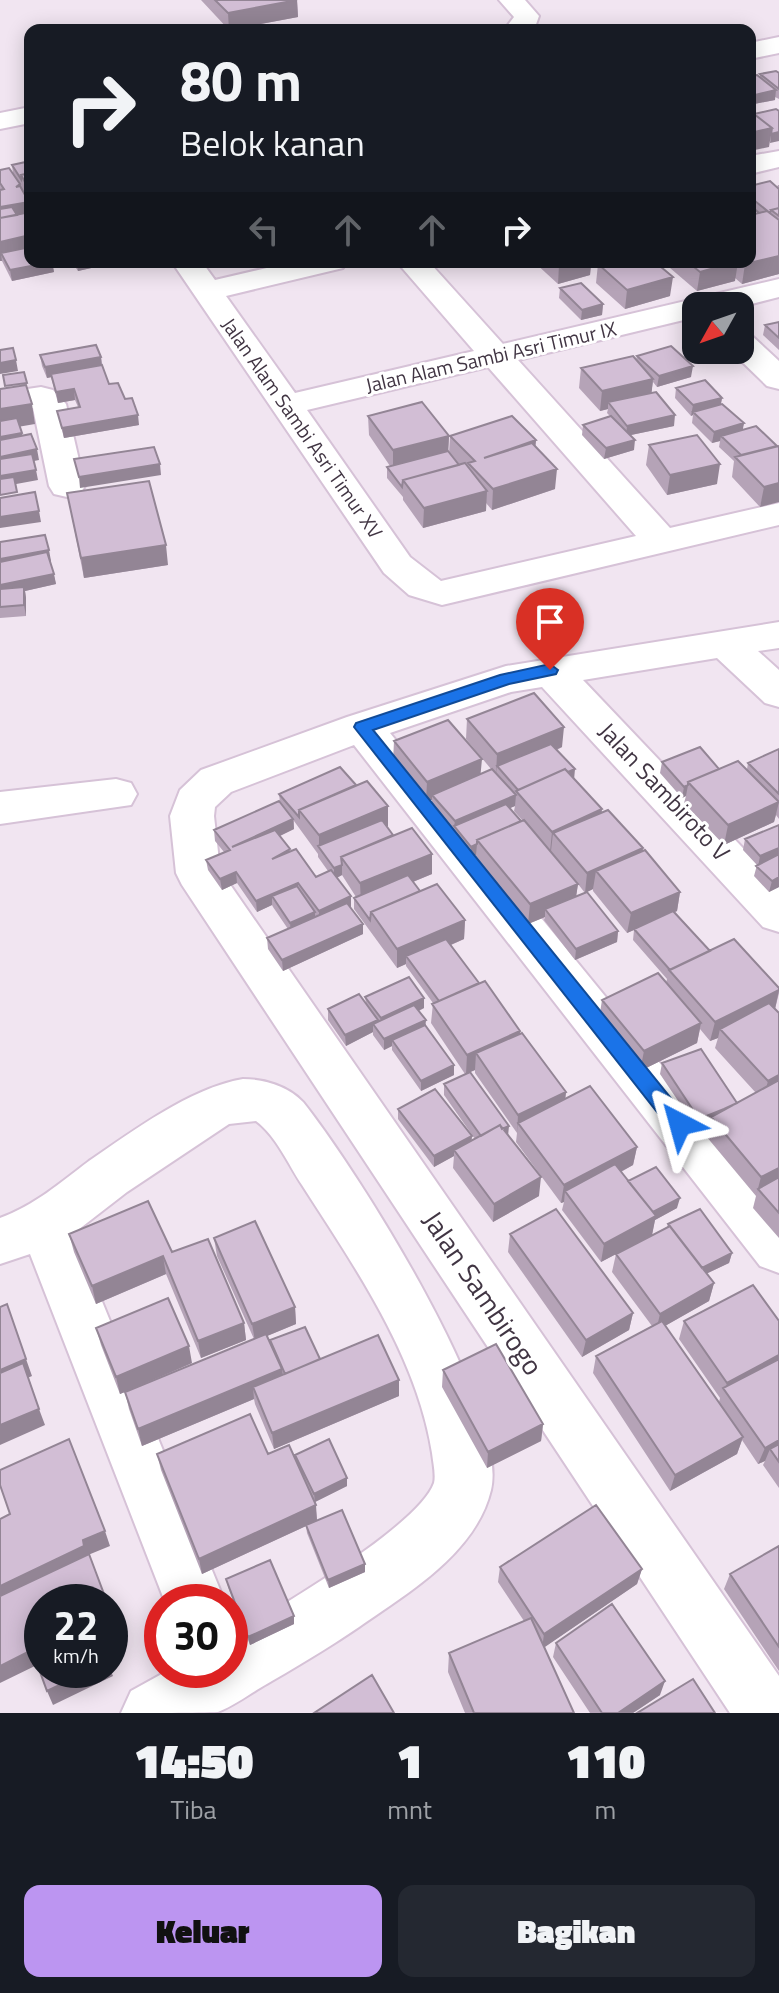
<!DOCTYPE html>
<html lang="id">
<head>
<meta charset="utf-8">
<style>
	body { margin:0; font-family:"Titillium Web",sans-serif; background:#242831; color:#f1f3f6; height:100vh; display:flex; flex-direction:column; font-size:30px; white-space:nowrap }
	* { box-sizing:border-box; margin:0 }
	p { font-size:26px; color:#9ea1a6 }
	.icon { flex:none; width:44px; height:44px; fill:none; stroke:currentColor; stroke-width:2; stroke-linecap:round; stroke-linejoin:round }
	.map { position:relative; height:1713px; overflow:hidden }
	.panel { display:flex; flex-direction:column; background:#171b24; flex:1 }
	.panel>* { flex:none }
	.guide { position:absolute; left:24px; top:24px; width:732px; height:244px; border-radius:16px; box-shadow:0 4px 20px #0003; background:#171b24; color:#f1f3f6; overflow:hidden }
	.needle { width:52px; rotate:230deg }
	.buttons { position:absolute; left:682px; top:292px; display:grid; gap:16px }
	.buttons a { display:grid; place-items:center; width:72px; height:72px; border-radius:16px; background:#171b24; box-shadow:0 4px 20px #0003; font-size:40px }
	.speed { position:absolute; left:24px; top:1584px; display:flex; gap:16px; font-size:40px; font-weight:700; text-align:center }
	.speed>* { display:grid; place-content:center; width:104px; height:104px; border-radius:50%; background:#171b24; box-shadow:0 4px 20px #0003; line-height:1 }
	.speed small { font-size:20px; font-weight:400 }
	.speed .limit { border:12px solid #d22; background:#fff; color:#111 }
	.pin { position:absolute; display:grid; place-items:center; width:68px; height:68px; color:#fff; margin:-82px -34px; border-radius:50% 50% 50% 0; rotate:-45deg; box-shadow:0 0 8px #0007 }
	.pin .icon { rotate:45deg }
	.me { position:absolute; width:88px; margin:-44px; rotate:321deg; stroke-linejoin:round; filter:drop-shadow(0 0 6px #0008) }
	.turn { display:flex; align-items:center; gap:28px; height:168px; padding:0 24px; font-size:36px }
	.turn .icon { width:104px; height:104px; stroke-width:2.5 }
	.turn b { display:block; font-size:56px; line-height:68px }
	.lanes { display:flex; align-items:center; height:76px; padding:0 24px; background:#0003; justify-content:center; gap:40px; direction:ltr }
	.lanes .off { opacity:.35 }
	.eta { display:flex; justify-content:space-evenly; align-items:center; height:136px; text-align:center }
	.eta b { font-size:48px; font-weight:800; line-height:56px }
	.primary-button { display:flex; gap:16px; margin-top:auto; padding:16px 24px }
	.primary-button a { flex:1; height:92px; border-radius:16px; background:#bc95f1; color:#111; font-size:32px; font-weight:800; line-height:92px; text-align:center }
	.primary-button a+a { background:#242831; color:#f1f3f6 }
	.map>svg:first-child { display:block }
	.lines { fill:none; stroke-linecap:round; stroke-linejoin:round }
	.minor-casing { stroke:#d6c2d7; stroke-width:4 }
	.minor { fill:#fff; fill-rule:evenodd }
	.wall { fill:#b5a3b7; fill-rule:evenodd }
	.shaded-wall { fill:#938595 }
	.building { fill:#d2bed5; stroke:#938595; stroke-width:2 }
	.route { fill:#1a73e8; stroke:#114b97; stroke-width:2 }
	.labels { text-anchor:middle; stroke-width:6; stroke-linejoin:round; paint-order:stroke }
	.far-street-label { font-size:20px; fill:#413543; stroke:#fff }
	.street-label { font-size:24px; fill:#413543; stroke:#fff }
	.near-street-label { font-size:28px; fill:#413543; stroke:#fff }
</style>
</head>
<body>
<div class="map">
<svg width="779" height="1713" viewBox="0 0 779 1713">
	<rect width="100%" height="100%" fill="#f1e5f1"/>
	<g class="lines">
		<defs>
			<path id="minor" d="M499,0H525L539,16L534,30H504L514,17Z
				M779,37V53L750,59V43Z
				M30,107V123L0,129V113Z
				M779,151V167L750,174V156Z
				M172,262H202L215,280L292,262H347L343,268L226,296L295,393L474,351L397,262H429L503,344L779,279V297L740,307L696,306V317L518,360L670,528L779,503V525L442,605L409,595L384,573ZM488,367L636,536L441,581L410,557L307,410Z
				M740,332L751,335L779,361V389L767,386L730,350H740Z
				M41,387L53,390L66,404L85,486L80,494L67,497L54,494L49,486L33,408L0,413V393Z
				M779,622V648L758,651L779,670V707L765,703L717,658L583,680L779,886V932L763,927L542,687L511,692L390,733L779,1209V1273L760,1266L354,745L231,792L215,807L214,816L220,870L779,1676V1713H730L182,885L176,873L170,816L180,790L201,770L347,717L506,666Z
				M116,779L131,783L137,794L131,805L0,824V792Z
				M243,1079C264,1079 288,1086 303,1102C355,1167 510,1410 491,1490C476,1553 408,1593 359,1627C327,1649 294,1668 260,1688C247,1696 233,1706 218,1712C201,1713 143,1713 121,1713L131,1691L169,1670H230V1636C272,1612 419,1526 434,1483C436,1475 433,1462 432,1453C417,1356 354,1266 302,1185C288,1164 277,1137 256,1121L229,1124L127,1192L74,1233L225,1602H165L30,1254L0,1264V1218C35,1205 60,1183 89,1161C133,1131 190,1088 243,1079Z"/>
		</defs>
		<!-- minor casing -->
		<use href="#minor" class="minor-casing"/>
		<!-- minor -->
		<use href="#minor" class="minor"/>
	</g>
	<!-- wall -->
	<path class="wall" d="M201,0H297L298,17L229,30Z
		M779,73V99L775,97V100L754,104L750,102V104V76L760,77V74Z
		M30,161V262H52L54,272L12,281L2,261H0V170L13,174L12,165Z
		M778,185H779V274L742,284L735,278V281L697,291L663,262H750V186L777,187Z
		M72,262H118L78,271Z
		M534,262H597L591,264L590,275L558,284Z
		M598,264L670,296L625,309L596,283Z
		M560,288L603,304L602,315L581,320L559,298Z
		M779,322V350L763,335L765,325Z
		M40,355L101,357L102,365L109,384L125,399L139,425L64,438L57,411L78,407L75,400L58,403L51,377L47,378L42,366Z
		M637,356L691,377L657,387L653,382L651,393L674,426L631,435L634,450L604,459L582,435L583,425L610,416L607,413L608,409L600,411L579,388L581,368L636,360Z
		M676,388L722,398L721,404L744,423L742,430L777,446L760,507L732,477L734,461L719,447L720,441L712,443L692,423L693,415L691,416L675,398Z
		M368,416L449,436L448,451L449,453L450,436L536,440L535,447L555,489L492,510L486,503V511L423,528L403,500V497L387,478V467L390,466L369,435Z
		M649,445L717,484L667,495L646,465Z
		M67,493L168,565L84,578Z
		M0,542L51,561H50L56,584L25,591L26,598V616L0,618Z
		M467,719L562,747L557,750L574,779L602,812L643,848L642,851L680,892L677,911L675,912L710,951L779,988V993L775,1009L779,1013V1238L753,1208L756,1196L706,1136L709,1125L697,1129L660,1074L662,1063L737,1103L756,1093L715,1048L718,1038L710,1041L700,1029L697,1043L640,1071L599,1019L602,1000L666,983L667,979L633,940L634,930L627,933L593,891V889L585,893L578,884L576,896L618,931L617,942L575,960L544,920L545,917L528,924L476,860V855L470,858L453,836L454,831L431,806L432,800L426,802L393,761L394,741L481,774L491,769L466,739ZM515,806L514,811L523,821H521L510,808Z
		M779,749V819L776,815L774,822L724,845L684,803L686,796L682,798L660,773L662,762L719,769H747L748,763Z
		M279,794L388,826L386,827L393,835L432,874L413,882L420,891L465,920L464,939L451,945L479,983L520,1031V1033L566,1092L565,1099L637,1147L633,1165L621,1172L628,1181L677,1208L655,1220L652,1235L601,1262L562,1210L564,1202L561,1203L516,1142L517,1133L475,1073V1070L470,1072L508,1136L539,1196L493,1222L453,1168L454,1156L434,1167L398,1119V1109L472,1136L471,1141L475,1139L444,1095V1084L465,1074L431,1023L433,1003L406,966V964L397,968L354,909V898L356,897L342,875L337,878L351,896V907H350L363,924V934L283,971L268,949L267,938L288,929L273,907L272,905L257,912L237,883L222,890L208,870L206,860L224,852L215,841L214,830L280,802ZM294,821L318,854V857L328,871L316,877L290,851L280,836L294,829Z
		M779,825V887L769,892L754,876L757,865L743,850L745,839Z
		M365,997L424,1008L419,1011L426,1026L454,1065V1075L421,1091L392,1050V1046L384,1050L373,1035V1032L346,1046L328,1020V1009L366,1003Z
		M668,1224L732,1253L729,1263L706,1274L714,1283L709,1301L665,1326L719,1402L720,1398L679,1339L684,1321H779V1488L763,1465L765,1461L758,1464L742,1440L737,1454L670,1491L593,1373L596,1356L652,1326L612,1272L616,1254L667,1227Z
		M69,1234L172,1252L244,1323L246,1340L201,1358L166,1274L96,1304L74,1252Z
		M510,1234L633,1313L629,1330L582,1357L508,1252Z
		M214,1238L295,1307L296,1324L267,1336L271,1345L270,1340L320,1359L399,1396L274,1449L255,1404L254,1399L142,1446L129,1409L125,1392L120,1394L101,1345L96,1328L192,1363L143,1385L254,1339L217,1256Z
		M443,1370L543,1424L541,1441L487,1468L442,1387Z
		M157,1454H268L296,1461L295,1455L347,1486L315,1502L317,1520L365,1564V1572L329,1588L307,1533L306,1526L202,1574L161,1470Z
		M779,1546V1671L724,1589L730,1574Z
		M500,1567L642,1569L637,1584L544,1647L574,1713H465L448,1672L449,1653L524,1621L498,1582Z
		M226,1579L294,1624L250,1645L228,1587Z
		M556,1643L660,1695L633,1713H590L553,1657Z"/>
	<!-- shaded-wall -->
	<path class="shaded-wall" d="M297,0L298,17L229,30L228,13Z
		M776,90L775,100L754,104L755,95Z
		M772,128L769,147L750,151V133Z
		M779,132V141L770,143L771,134Z
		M29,202L30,212L0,218V207Z
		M30,235V255L1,253L2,261H0V242Z
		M779,256V274L742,284L745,264Z
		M52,262L54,272L12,281L10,270Z
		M77,262H118L78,271Z
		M569,262H597L591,264L590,275L558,284L559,265Z
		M738,262L735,281L697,291L700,272Z
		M673,277L670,296L625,309L627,290Z
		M603,304L602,315L581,320L582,310Z
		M101,357L102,367L47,378L45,367Z
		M16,360L18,371L0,374V363Z
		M693,366L691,377L657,387L659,376Z
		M653,379L651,399L608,402V409L600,411L602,391Z
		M74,389L75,400L58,403L56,392Z
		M722,398L720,408L693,412V415L691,416L693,405Z
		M32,404L35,424L0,430V409Z
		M138,415L139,425L64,438L62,428Z
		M675,415L674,426L626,436L627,426Z
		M744,423L742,434L721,436L720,441L712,443L714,432Z
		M22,433L24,444L0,448V437Z
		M449,436L448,456L393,470V450Z
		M536,440L534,460L484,458Z
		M635,440L634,450L604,459L606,448Z
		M37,449L39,460L0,468V457Z
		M160,464L161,475L80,488L79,477Z
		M720,464L717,484L667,495L670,475Z
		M557,469L555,489L492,510L493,489Z
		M36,470L38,480L0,487V476Z
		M779,483V502L760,507L764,487Z
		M487,491L486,511L423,528L424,508Z
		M39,511L41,522L0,528V517Z
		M166,545L168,565L84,578L81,558Z
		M49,550L51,561L0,570V559Z
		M54,574L56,584L25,591L26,598V616L24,605L0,596V585Z
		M564,727L562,747L502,772L497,766L496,774L497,754Z
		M482,759L480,780L432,795V800L426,802L427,782Z
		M575,769L574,780L520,796Z
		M688,785L686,796L682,798L684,787Z
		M516,795L515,806L458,831L454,827L455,821Z
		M779,802L774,822L724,845L728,825Z
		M388,806V826L323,854L319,848V835Z
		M602,809L600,829L553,833L551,851L550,852L552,832Z
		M293,819L294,829L234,858L232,847Z
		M477,844L476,855L470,858L471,847Z
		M643,848L640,868L596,871L593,889L585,893L587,873Z
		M779,848V857L758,867L760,856Z
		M432,854V874L361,903L360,883Z
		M342,865V875L334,879V868Z
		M236,872L237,883L222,890L220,879Z
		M779,877V887L769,892L772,881Z
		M298,883V894L272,896V905L257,912L256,901Z
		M578,884L575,904L545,909V917L528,924L530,904Z
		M680,892L677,911L627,933L631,913Z
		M351,896V907L319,922V911Z
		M315,912V923L291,933L290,923Z
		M465,920L464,939L411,962L406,956V964L397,968V949Z
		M363,924V934L283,971L282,960Z
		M618,931L617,942L575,960L576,949Z
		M779,990L775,1009L720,1029L718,1038L710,1041L715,1022Z
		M424,998V1008L381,1028V1018Z
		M378,1020V1030L373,1024V1032L346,1046L345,1035Z
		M426,1020L425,1030L392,1040V1046L384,1050V1039Z
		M701,1023L697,1043L640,1071L644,1051Z
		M520,1031L519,1050L476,1053L475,1070L466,1074L467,1055Z
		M454,1065V1075L421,1091V1081Z
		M779,1075V1091L763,1100L768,1081Z
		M566,1092L564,1111L518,1123L517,1134L518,1115Z
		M738,1104L711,1117L709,1125L697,1129L699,1119Z
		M509,1126L508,1136L483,1138Z
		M472,1136L471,1146L454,1150V1156L434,1167V1156Z
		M637,1147L633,1165L570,1199L565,1191L564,1202L561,1203L564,1185Z
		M779,1168V1183L758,1189L756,1196L761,1177Z
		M541,1177L539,1196L493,1222L494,1204Z
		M680,1198L677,1208L655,1220L652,1235L601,1262L604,1244L652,1213Z
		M732,1253L729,1263L697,1278L699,1269Z
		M163,1256L166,1274L96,1304L92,1286Z
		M714,1283L709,1301L656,1331L660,1314Z
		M295,1307L296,1324L255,1341L252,1324Z
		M633,1313L629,1330L582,1357L586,1340Z
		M244,1323L246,1340L201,1358L198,1341Z
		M189,1346L192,1363L120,1394L116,1377Z
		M779,1355V1369L725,1391L727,1383Z
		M26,1359L32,1376L0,1390V1370Z
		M282,1369L284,1386L253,1387L254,1399L142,1446L138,1429Z
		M399,1380V1396L274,1449L272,1433Z
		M39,1409L45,1425L0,1445V1425Z
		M543,1424L541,1441L487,1468L488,1452Z
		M743,1437L737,1454L670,1491L675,1475Z
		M779,1440V1453L770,1449L765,1461L758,1464L765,1448Z
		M347,1478V1486L315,1502L314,1494Z
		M316,1505L317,1521L202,1574L199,1559Z
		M105,1531L110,1546L88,1555L0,1604V1586L83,1540Z
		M365,1564V1572L329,1588L328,1580Z
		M642,1569L637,1584L542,1649L544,1634Z
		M110,1612L116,1627L110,1629Z
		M294,1616V1624L250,1645L248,1637Z
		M32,1650L39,1664L0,1683V1666Z
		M110,1669L113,1676L53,1705L47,1691L91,1670H110Z
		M665,1681L660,1695L633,1713H618Z"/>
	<!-- building -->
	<path class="building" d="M215,0H297L228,13Z
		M776,71L779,73V89L760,74Z
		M757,75L776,90L755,95L750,90V76Z
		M776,109L779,111V132L771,134L772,128L754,114Z
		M750,111L772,128L750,133Z
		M30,161V173L21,175V179L12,165Z
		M9,168L20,184L16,187L20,186L29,202L0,207V190L4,189L0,183V170Z
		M30,173V191L21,175Z
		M770,181L779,189V208L771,210L770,213L750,197V186Z
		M750,205L759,213L750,215Z
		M12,207L17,215L0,218V209Z
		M779,208V216L771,210Z
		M767,211L779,220V256L745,264L743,262H750V215Z
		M30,212V235L0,242V218Z
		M30,247V262H52L10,270L1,253Z
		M604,262H655L673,277L627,290L598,264Z
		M688,262H736L700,272Z
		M581,283L603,304L582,310L560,288Z
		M779,322V338L765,325Z
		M96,345L101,357L45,367L40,355Z
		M671,346L693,366L659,376L637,356Z
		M13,348L16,360L0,363V350Z
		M633,356L653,379L602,391L581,368Z
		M102,365L109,384L118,383L125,399L132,398L138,415L62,428L57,411L80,407L74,389L56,392L51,374Z
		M24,372L27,383L5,386L3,375Z
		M705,380L722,398L693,405L676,388Z
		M26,385L32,404L0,409V389Z
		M656,392L675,415L627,426L608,402Z
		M422,402L449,436L393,450L368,416Z
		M722,404L744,423L714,432L693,412Z
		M512,416L536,440L484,458L532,443L557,469L493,489L468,463L475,461L450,436Z
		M611,416L635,440L606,448L583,425Z
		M17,418L22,433L0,437V421Z
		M756,426L777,446L741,455L721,436Z
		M31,434L37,449L0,457V440Z
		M697,435L720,464L670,475L649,445Z
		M779,446V483L764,487L735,457Z
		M154,447L160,464L79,477L74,459Z
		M448,451L459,465L403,480L402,487L387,467Z
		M32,454L36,470L0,476V459Z
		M465,463L487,491L424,508L403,480Z
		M14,477L17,492L0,495V479Z
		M149,481L166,545L81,558L67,493Z
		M35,492L39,511L0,517V498Z
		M45,535L49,550L0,559V542Z
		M47,552L54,574L0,585V562Z
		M24,587V605L0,607V589Z
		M534,693L564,727L497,754L467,719Z
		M448,720L482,759L427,782L394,741Z
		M551,744L575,769L568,772L565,769L518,790L497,766Z
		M700,747L719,769L688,782V785L684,787L662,762Z
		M779,749V794L748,763Z
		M738,761L779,802L728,825L688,782Z
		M340,767L356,785L299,810V817L279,794Z
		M492,769L516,795L455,821L432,795Z
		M565,769L602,809L552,832L516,791Z
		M367,781L388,806L319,835L299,810Z
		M279,801L293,819L232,847L275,830L290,849L272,859L296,849L316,877L331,870L351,896L319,911L298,883L256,901L236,872L220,879L206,860L230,850L214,830Z
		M506,804L521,821L477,840V844L471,847L454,826Z
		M608,810L643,848L587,873L553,833Z
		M382,820L393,835L341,857L342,865L334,868L318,846Z
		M524,820L578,884L530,904L477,840Z
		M779,825V848L760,856L745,839Z
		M412,828L432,854L360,883L341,857Z
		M645,850L680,892L631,913L596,871Z
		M779,854V877L772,881L756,866Z
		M408,875L420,891L371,912L370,920L354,898Z
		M437,884L465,920L397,949L371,912Z
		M297,886L315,912L290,923L272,896Z
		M587,892L618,931L576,949L545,909Z
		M347,903L363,924L282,960L267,938Z
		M673,911L710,951L670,970L634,929Z
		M446,939L479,983L439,1001L406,956Z
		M734,939L779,988V990L715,1022L669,970Z
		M658,973L701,1023L644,1051L602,1000Z
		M409,977L424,998L381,1018L365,997Z
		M485,981L520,1031L467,1055L432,1004Z
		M359,994L378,1020L345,1035L328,1009Z
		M769,1003L779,1013V1075L768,1081L720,1029Z
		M414,1005L426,1020L384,1039L373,1024Z
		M425,1025L454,1065L421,1081L392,1040Z
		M522,1033L566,1092L518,1115L476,1053Z
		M701,1049L737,1103L724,1109L699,1119L662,1063Z
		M470,1072L509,1126L502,1129L500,1125L481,1136L444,1084Z
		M779,1080V1168L761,1177L711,1117Z
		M590,1086L637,1147L564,1185L518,1123Z
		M435,1089L472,1136L434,1156L398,1109Z
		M500,1125L541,1177L494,1204L454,1150Z
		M615,1164L656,1216L604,1244L565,1191Z
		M656,1167L680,1198L653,1212L628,1181Z
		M779,1177V1213L758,1189Z
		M148,1201L172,1252L208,1239L244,1323L198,1341L163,1256L92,1286L69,1234Z
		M556,1209L633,1313L586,1340L510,1234Z
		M700,1209L732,1253L702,1268L668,1224Z
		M255,1221L295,1307L252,1324L214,1238Z
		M670,1226L714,1283L660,1314L616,1254Z
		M753,1285L779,1321V1355L727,1383L684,1321Z
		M168,1298L189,1346L116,1377L96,1328Z
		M7,1304L26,1359L0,1370V1307Z
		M662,1321L743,1437L675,1475L596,1356Z
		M305,1327L320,1359L285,1374L270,1340Z
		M266,1334L282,1369L138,1429L125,1392Z
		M378,1335L399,1380L272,1433L253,1387Z
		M496,1344L543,1424L488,1452L443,1370Z
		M779,1359V1440L765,1448L723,1388Z
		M23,1363L39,1409L0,1425V1373Z
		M250,1414L268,1454L289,1445L316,1505L199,1559L157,1454Z
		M69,1439L105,1531L83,1540L84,1546L0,1586V1519L10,1514L0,1485V1470Z
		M329,1439L347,1478L314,1494L295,1455Z
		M779,1444V1462L770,1449Z
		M596,1505L642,1569L544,1634L500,1567Z
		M342,1510L365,1564L328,1580L306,1525Z
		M779,1546V1647L730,1574Z
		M89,1554L107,1602H42V1670H91L47,1691L32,1650L0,1666V1596Z
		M270,1560L294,1616L248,1637L226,1579Z
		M612,1604L665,1681L618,1713H602L556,1643Z
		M531,1618L574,1713H474L449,1653Z
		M372,1675L394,1713H314Z
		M693,1679L715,1713H637Z"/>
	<!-- route -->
	<path class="route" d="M550,664L558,670L556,674L509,684L373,730L687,1118L690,1124L687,1131L680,1133L672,1131L354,727L356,723L500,675Z"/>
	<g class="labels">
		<!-- far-street labels -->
		<g class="far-street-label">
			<text transform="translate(491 357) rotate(-13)" y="7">Jalan Alam Sambi Asri Timur IX</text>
			<text transform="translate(302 428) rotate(55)" y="7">Jalan Alam Sambi Asri Timur XV</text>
		</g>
		<!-- street labels -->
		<g class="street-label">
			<text transform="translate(664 792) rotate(47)" y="8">Jalan Sambiroto V</text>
		</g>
		<!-- near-street labels -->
		<g class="near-street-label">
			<text transform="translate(483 1293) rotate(56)" y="10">Jalan Sambirogo</text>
		</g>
	</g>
</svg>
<div class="buttons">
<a><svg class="needle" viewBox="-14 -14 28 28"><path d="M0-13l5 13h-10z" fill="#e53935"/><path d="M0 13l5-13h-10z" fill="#9ea1a6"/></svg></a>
</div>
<div class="speed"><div>22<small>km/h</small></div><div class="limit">30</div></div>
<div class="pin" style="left:550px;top:670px;background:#d93025"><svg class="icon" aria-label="arrive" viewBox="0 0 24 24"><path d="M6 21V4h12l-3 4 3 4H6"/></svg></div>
<svg class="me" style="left:680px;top:1124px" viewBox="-20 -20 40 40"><path d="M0-17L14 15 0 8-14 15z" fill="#1a73e8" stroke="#fff" stroke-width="4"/></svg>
<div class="guide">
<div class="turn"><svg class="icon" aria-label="right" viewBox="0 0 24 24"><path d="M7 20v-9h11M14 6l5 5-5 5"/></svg><div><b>80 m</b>Belok kanan</div></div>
<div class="lanes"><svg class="icon off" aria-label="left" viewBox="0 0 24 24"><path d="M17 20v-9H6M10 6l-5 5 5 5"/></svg><svg class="icon off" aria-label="ahead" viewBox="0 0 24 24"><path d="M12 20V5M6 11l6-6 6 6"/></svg><svg class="icon off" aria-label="ahead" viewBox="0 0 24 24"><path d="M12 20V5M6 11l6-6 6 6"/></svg><svg class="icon" aria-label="right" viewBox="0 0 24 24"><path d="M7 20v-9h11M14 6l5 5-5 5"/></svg></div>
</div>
</div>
<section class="panel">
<div class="eta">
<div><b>14:50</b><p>Tiba</p></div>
<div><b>1</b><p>mnt</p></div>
<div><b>110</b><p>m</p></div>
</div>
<div class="primary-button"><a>Keluar</a><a>Bagikan</a></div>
</section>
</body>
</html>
